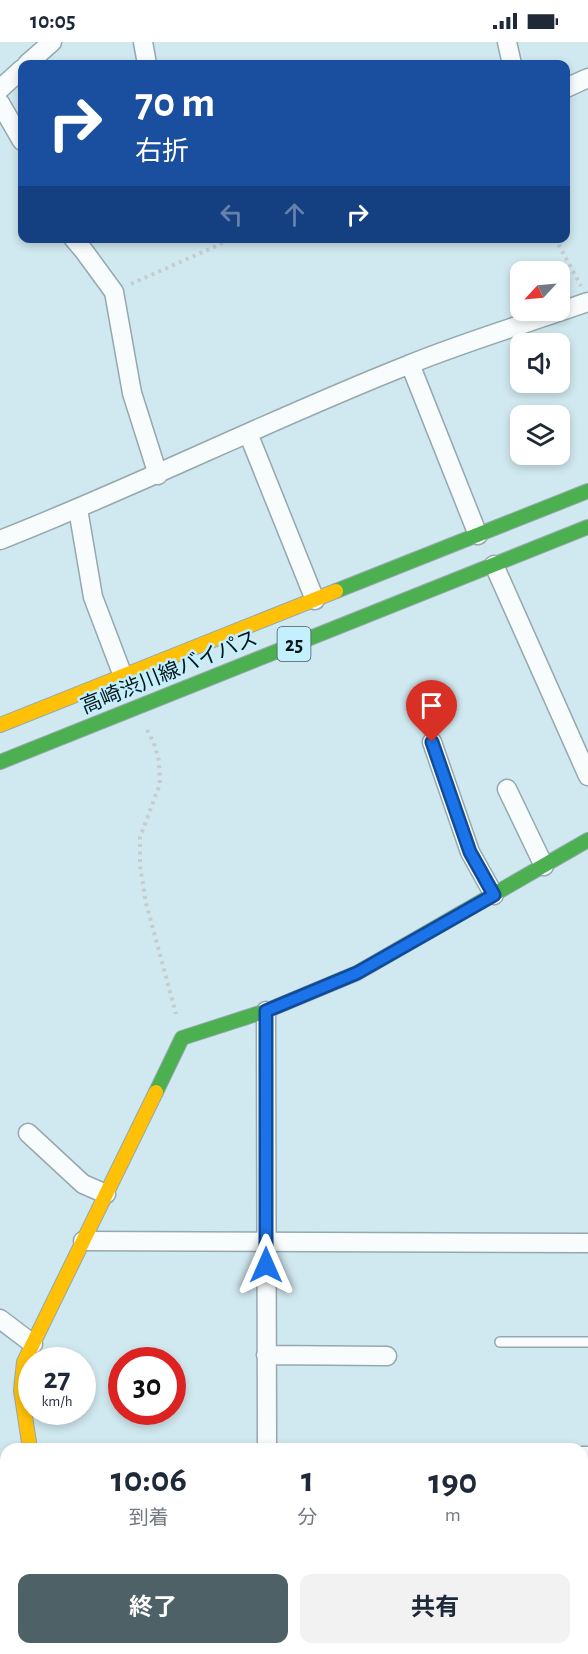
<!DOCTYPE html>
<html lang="ja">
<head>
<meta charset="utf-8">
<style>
	body { margin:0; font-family:"Alegreya Sans","Noto Sans JP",sans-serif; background:#f2f2f3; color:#1f2937; height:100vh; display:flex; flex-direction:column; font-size:22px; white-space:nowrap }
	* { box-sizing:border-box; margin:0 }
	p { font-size:20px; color:#747a83 }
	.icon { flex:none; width:33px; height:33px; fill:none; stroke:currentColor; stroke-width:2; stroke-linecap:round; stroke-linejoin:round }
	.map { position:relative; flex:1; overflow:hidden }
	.side { position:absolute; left:0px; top:1401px; width:588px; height:212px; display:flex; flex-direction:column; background:#fff; border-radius:18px 18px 0 0; box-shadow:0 3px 9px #0003 }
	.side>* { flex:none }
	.hud { position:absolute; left:18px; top:18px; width:552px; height:183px; border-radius:12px; box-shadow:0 3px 9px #0003; background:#1a4fa0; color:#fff; overflow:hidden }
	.needle { width:39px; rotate:244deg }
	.fabs { position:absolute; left:510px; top:219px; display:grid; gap:12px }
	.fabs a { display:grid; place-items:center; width:60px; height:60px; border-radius:12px; background:#fff; box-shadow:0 3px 9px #0003; font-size:30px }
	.speed { position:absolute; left:18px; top:1305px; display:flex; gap:12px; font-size:30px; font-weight:700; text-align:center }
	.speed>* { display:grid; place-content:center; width:78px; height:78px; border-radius:50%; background:#fff; box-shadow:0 3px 9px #0003; line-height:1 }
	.speed small { font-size:15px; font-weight:400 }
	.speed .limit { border:9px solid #d22; background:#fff; color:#111 }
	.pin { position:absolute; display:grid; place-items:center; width:51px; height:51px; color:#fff; margin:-62px -26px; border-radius:50% 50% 50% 0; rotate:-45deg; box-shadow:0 0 6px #0007 }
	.pin .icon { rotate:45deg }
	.me { position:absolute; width:66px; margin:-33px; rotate:0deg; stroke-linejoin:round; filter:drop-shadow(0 0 4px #0008) }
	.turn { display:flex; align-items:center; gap:21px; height:126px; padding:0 18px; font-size:27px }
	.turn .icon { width:78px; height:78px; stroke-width:2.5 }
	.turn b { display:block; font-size:42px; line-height:51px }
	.lanes { display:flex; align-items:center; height:57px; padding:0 18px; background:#0003; justify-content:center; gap:30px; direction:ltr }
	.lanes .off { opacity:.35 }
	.eta { display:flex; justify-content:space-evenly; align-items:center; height:102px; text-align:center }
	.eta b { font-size:36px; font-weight:700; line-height:42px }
	.primary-button { display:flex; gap:12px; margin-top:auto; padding:12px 18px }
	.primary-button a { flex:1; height:69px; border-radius:12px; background:#4d6166; color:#fff; font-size:24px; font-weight:700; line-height:69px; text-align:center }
	.primary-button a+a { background:#f2f2f3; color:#1f2937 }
	.status { display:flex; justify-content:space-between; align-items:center; height:42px; padding:0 30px; background:#fff; direction:ltr }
	.status svg { height:16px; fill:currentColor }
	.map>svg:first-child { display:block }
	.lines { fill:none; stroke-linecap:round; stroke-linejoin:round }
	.lane-casing { stroke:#95a8ad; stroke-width:12 }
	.street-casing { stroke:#95a8ad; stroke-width:21 }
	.fast-casing { stroke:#95a8ad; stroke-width:16 }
	.slow-casing { stroke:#95a8ad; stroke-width:16 }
	.path { stroke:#c5ccce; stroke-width:4; stroke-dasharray:3 4.5; stroke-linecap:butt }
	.lane { stroke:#f8fcfd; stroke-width:9 }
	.street { stroke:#f8fcfd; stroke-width:18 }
	.fast { stroke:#4caf50; stroke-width:14 }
	.slow { stroke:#ffc107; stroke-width:14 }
	.route-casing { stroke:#114b97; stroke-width:15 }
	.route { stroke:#1a73e8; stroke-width:10 }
	.labels { text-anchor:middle; stroke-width:5; stroke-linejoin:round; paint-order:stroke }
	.shield { fill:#c3f0fc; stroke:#3f5960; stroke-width:1.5 }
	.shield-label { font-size:20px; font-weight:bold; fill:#07181d }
	.street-label { font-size:21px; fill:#07181d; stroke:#c3f0fc }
</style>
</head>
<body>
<div class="status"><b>10:05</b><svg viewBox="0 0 49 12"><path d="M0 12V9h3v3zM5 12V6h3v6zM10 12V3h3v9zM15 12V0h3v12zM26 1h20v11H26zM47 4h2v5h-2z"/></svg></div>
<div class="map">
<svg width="588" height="1612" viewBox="0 0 588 1612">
	<rect width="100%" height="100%" fill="#d0e8ef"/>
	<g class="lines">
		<defs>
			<path id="lane" d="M500,1300H588"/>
			<path id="street" d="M143,0L147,22
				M507,0L512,22
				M27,22L52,0
				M566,46L588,36
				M0,47L22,27
				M0,61L22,99
				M73,196L84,209L114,250L132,351L158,433
				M410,322L478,493
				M248,391L315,558
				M78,467L93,555L123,634
				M0,498C138,444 271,377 408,323C467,299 528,281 588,260
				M494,523L588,734
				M432,700L470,810L494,853
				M507,747L544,824
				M266,969L267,1407
				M28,1091L83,1142L106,1152
				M83,1199L588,1201
				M0,1277L33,1302
				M266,1313L387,1314
				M582,1414H588
				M582,1515H588
				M41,1612V1606
				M266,1612V1606"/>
			<path id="fast" d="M336,549L588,449
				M0,720L588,485
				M156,1050L182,996L266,969L357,931L588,798"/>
			<path id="slow" d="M0,683L336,549
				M30,1407L21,1348L24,1320L156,1050"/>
		</defs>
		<!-- lane casing -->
		<use href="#lane" class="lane-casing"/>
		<!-- street casing -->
		<use href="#street" class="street-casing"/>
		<!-- fast casing -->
		<use href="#fast" class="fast-casing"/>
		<!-- slow casing -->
		<use href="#slow" class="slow-casing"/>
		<!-- path -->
		<path class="path" d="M555,196L581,244
			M131,242L234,196
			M147,688L154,701L159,719L160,742L140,795V824L146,861L176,972"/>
		<!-- lane -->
		<use href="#lane" class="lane"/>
		<!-- street -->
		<use href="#street" class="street"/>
		<!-- fast -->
		<use href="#fast" class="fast"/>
		<!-- slow -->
		<use href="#slow" class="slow"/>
	</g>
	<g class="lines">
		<defs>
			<path id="route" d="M266,1223V969L357,931L494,853L470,810L432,700"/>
		</defs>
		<!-- route casing -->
		<use href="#route" class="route-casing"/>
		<!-- route -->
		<use href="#route" class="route"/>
	</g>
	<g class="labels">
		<!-- shield labels -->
		<rect class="shield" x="277.5" y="585" width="33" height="34" rx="4.5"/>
		<g class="shield-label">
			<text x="294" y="609">25</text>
		</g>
		<!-- street labels -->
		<g class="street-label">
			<text transform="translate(169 630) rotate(-22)" y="7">高崎渋川線バイパス</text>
		</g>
	</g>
</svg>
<div class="fabs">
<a><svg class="needle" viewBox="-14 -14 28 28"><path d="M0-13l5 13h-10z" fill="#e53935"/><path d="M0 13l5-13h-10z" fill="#747a83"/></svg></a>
<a><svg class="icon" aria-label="sound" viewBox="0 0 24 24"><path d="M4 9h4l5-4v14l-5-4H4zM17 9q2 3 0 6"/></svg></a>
<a><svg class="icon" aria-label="layers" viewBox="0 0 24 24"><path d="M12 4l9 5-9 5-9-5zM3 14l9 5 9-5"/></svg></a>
</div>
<div class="speed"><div>27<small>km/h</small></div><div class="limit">30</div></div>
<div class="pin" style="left:432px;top:700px;background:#d93025"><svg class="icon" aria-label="arrive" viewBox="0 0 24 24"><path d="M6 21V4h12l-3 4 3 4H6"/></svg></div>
<svg class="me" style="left:266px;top:1223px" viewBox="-20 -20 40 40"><path d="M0-17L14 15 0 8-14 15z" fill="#1a73e8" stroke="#fff" stroke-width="4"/></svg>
<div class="hud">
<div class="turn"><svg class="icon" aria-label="right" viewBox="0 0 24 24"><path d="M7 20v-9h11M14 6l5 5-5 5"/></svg><div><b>70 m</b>右折</div></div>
<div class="lanes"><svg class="icon off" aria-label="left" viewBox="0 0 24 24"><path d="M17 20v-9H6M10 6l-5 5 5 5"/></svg><svg class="icon off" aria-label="ahead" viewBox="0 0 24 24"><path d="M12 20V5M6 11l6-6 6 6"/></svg><svg class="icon" aria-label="right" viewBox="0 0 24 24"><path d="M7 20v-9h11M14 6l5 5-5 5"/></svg></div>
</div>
<section class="side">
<div class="eta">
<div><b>10:06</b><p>到着</p></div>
<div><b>1</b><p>分</p></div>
<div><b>190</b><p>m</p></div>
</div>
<div class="primary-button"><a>終了</a><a>共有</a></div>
</section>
</div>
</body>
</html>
